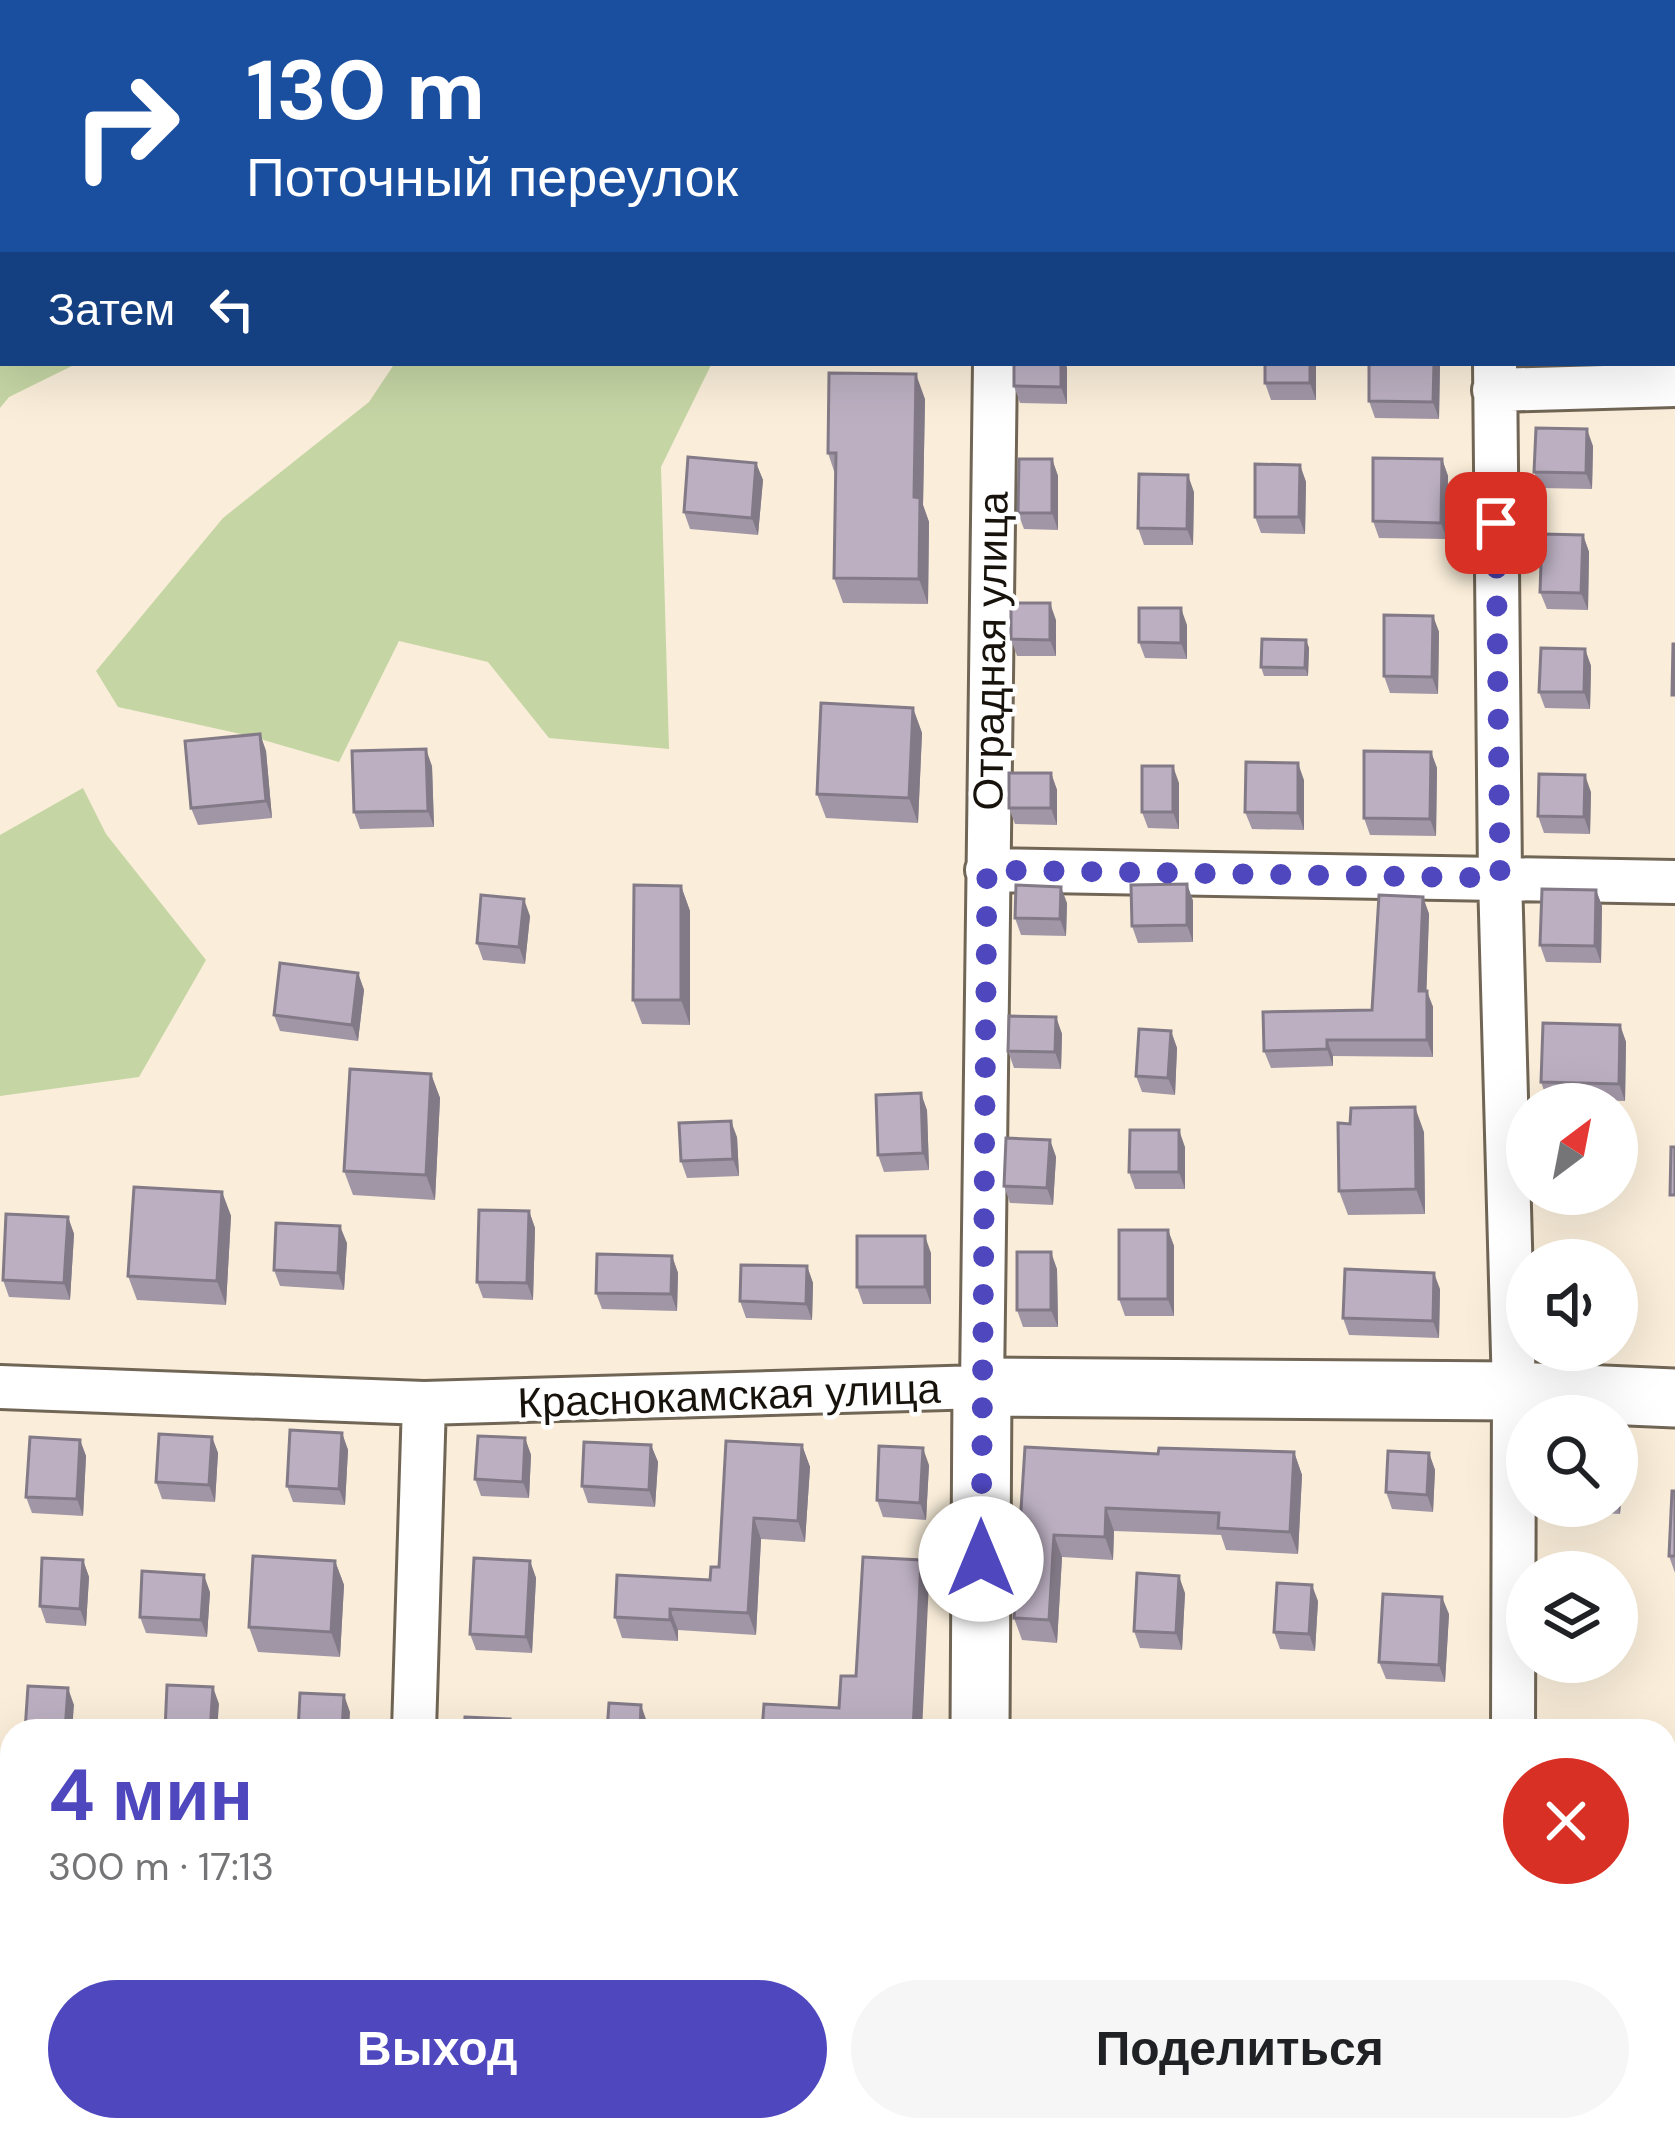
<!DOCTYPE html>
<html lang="ru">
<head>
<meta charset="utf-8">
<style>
	body { margin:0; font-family:"DM Sans",sans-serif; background:#f6f6f6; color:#202124; height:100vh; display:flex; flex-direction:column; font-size:45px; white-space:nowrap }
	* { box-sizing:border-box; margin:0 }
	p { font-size:39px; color:#757577 }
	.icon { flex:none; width:66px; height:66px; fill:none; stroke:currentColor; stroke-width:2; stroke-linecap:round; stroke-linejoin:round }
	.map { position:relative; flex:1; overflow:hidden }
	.sheet { position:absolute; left:0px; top:1719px; width:1677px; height:423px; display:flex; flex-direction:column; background:#fff; border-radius:36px 36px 0 0; box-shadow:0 12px 48px #0002 }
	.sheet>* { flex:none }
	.banner { position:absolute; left:0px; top:0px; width:1677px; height:366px; box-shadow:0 12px 48px #0002; background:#1a4fa0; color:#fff; overflow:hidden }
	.needle { width:78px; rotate:32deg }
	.fabs { position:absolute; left:1506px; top:1083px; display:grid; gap:24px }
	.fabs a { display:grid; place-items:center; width:132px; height:132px; border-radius:50%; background:#fff; box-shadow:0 12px 48px #0002; font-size:60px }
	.pin { position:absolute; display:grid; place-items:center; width:102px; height:102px; color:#fff; margin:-51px; border-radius:24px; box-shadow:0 6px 18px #0006 }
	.me { position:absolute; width:132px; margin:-66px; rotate:0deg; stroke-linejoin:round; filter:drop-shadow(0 0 9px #0008) }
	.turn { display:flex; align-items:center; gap:42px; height:252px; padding:0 48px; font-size:54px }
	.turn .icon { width:156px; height:156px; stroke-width:2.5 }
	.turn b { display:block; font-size:84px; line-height:102px }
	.then { display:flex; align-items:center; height:114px; padding:0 48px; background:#0003; gap:24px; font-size:45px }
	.round { display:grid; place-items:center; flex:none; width:126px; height:126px; border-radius:63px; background:#f6f6f6 }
	.summary { display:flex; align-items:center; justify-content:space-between; height:204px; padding:0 48px }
	h1 { font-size:72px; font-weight:800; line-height:90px; color:#4f47be }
	.primary-button { display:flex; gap:24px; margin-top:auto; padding:24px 48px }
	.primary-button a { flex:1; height:138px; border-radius:72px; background:#4f47be; color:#fff; font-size:48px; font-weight:800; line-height:138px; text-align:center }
	.primary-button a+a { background:#f6f6f6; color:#202124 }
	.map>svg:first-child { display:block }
	.green { fill:#c5d5a4 }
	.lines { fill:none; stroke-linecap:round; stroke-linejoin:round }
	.street-casing { stroke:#716655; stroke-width:48 }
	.secondary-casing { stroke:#716655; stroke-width:63 }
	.street { stroke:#fff; stroke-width:42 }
	.secondary { stroke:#fff; stroke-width:57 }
	.wall { fill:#a196a6 }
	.shaded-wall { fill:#837a87 }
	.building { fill:#bbafc1; stroke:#837a87; stroke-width:3 }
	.route { stroke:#4f47be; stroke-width:21; stroke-dasharray:0 37.8 }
	.labels { text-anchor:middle; stroke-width:9; stroke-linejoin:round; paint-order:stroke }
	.street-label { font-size:42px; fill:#17130c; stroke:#fff }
</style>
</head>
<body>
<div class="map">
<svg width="1675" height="2140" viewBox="0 0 1675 2140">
	<rect width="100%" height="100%" fill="#faeeda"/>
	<!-- green -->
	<path class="green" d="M0,0L189,3H3V363H78L9,397L0,408Z
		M659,0H889L657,3Z
		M395,363H712L661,467L669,749L549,738L488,662L399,641L339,762L250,736L118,707L96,671L223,518L369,402Z
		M83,788L106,834L206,960L139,1077L0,1096V835Z"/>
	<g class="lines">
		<defs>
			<path id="street" d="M996,0L997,3
				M1503,0V3
				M1495,363L1500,877L1514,1391L1513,1731
				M1494,390L1675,385
				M987,870L1675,882
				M0,1387L424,1403L982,1387L995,363
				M414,1731L424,1403
				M401,2140L402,2130
				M1512,2140V2130"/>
			<path id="secondary" d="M980,1731L982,1387L1514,1391L1675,1398
				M977,2140V2130"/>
		</defs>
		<!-- street casing -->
		<use href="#street" class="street-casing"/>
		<!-- secondary casing -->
		<use href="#secondary" class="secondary-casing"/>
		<!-- street -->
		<use href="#street" class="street"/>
		<!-- secondary -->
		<use href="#secondary" class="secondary"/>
	</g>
	<!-- wall -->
	<path class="wall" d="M1265,363H1316V400H1271L1265,383Z
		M1369,363H1440L1439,419L1375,418L1369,401Z
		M1067,368V404L1020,403L1014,386Z
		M925,399L923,505L929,522L928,604L843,603L834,578L835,474L828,453Z
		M1593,446L1592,489L1540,488L1534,472Z
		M1052,459L1058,476V530L1024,529L1018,513Z
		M1442,459L1448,476L1447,539L1379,538L1373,521Z
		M756,463L763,480L758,535L690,529L684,512Z
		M1300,465L1306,482L1305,534L1261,533L1255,517Z
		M1194,492L1193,545H1144L1138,528Z
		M1583,535L1589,552L1588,610L1547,609L1540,592Z
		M1433,616L1439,632L1438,694L1390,693L1384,676Z
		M1056,620V656H1017L1011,639Z
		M1187,625V659L1145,658L1139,642Z
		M1306,640L1309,648L1308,676H1264L1261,667Z
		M1585,649L1591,666L1590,709L1545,708L1539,692Z
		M913,708L922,733L918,823L826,818L817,794Z
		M260,734L266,751L272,818L198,825L191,808Z
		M1431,752L1437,768L1436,836L1370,835L1364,818Z
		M432,766L434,827L360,829L354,812Z
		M1051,773L1057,790V825L1015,824L1009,808Z
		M1304,780V830L1252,829L1245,812Z
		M1179,783V829L1148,828L1142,812Z
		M1591,792L1590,834L1544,833L1538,816Z
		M1187,884L1193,901V942L1138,943L1132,926Z
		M681,886L690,911V1025L642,1024L633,1000Z
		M1596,890L1602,906L1601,963L1546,962L1540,945Z
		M1423,897L1429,914L1426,991L1433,1007V1057L1333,1056V1066L1271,1068L1264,1051L1372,1010Z
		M1067,903L1066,936L1021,935L1015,918Z
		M530,916L525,964L483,960L477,943Z
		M358,973L364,990L358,1041L280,1031L274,1015Z
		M1056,1017L1062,1034L1061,1069L1014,1068L1008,1051Z
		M1620,1025L1626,1042L1625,1101L1547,1099L1541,1082Z
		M1171,1031L1177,1048L1175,1095L1142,1092L1136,1076Z
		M431,1074L440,1098L435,1200L353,1195L344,1171Z
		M927,1110L929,1170L884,1172L878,1155Z
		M1350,1124L1424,1132L1425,1214L1348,1215L1339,1191Z
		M737,1137L739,1176L687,1178L681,1161Z
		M1050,1140L1056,1157L1053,1205L1010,1203L1004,1186Z
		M1185,1147V1189H1135L1129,1172Z
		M222,1192L231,1216L226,1305L137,1300L128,1276Z
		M1551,1194H1597V1207L1555,1205Z
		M529,1211L535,1228L533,1300L483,1298L477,1282Z
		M68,1217L74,1234L70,1300L9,1297L3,1280Z
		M1168,1230L1174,1246V1316H1125L1119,1299Z
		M347,1243L344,1290L280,1286L274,1270Z
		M931,1253V1304H863L857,1287Z
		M672,1256L678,1273L677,1311L602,1309L596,1293Z
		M807,1266L813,1283L812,1320L746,1318L740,1301Z
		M1057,1269L1058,1327H1023L1017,1310Z
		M1440,1289L1439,1338L1349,1335L1343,1318Z
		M342,1433L348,1450L345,1505L293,1502L287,1486Z
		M212,1437L218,1453L215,1502L162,1499L156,1482Z
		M525,1438L531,1455L529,1498L481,1496L475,1479Z
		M80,1440L86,1456L83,1516L32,1513L26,1497Z
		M651,1445L658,1462L655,1507L588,1503L582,1486Z
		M802,1445L810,1467L805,1542L761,1539L756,1635L678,1630V1641L622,1638L615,1617L710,1580Z
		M1025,1447L1158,1454L1294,1452L1302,1475L1298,1554L1226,1550L1221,1535L1114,1531L1113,1560L1062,1557L1057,1643L1022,1640L1014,1618Z
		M1429,1453L1435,1470L1433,1512L1392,1509L1386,1492Z
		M1617,1455L1623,1471L1620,1514L1568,1511L1566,1506H1617Z
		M929,1465L926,1520L883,1517L877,1500Z
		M1675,1491V1573L1669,1556Z
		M83,1560L89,1577L86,1626L46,1623L40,1606Z
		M335,1561L344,1585L340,1657L258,1652L249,1627Z
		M530,1561L536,1578L532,1653L476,1650L470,1634Z
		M210,1592L207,1637L146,1633L140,1617Z
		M1185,1593L1182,1650L1140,1648L1134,1631Z
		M1318,1601L1315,1651L1280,1649L1274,1632Z
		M1449,1614L1445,1682L1386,1679L1379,1662Z
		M1665,1976H1675V2021H1665Z
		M15,2130H79V2140H19Z
		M145,2130H201L200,2140H148Z
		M460,2130H655V2140H463Z"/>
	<!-- shaded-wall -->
	<path class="shaded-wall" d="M1061,363H1066L1067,368V404L1061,387Z
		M1310,363H1316V400L1310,383Z
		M1434,363H1440L1439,419L1433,402Z
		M916,374L925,399L923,505L929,522L928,604L919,579L914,497Z
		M1587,429L1593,446L1592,489L1586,473Z
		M1052,459L1058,476V530L1052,513Z
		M1442,459L1448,476L1447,539L1441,523Z
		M756,463L763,480L758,535L752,518Z
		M1300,465L1306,482L1305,534L1299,517Z
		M1188,475L1194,492L1193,545L1187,529Z
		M1583,535L1589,552L1588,610L1581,593Z
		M1050,603L1056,620V656L1050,640Z
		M1181,608L1187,625V659L1181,643Z
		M1433,616L1439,632L1438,694L1432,677Z
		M1306,640L1309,648L1308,676L1305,668Z
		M1585,649L1591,666L1590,709L1584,692Z
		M913,708L922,733L918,823L909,798Z
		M260,734L266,751L272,818L266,801Z
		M426,749L432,766L434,827L428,811Z
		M1431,752L1437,768L1436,836L1430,819Z
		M1298,763L1304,780V830L1298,813Z
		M1173,766L1179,783V829L1173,812Z
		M1051,773L1057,790V825L1051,808Z
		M1585,775L1591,792L1590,834L1584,817Z
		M1187,884L1193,901V942L1187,925Z
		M681,886L690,911V1025L681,1000Z
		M1061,887L1067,903L1066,936L1060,919Z
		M1596,890L1602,906L1601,963L1595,946Z
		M1423,897L1429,914L1426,1007L1419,991Z
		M524,899L530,916L525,964L519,947Z
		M358,973L364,990L358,1041L352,1025Z
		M1427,991L1433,1007V1057L1427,1040Z
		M1056,1017L1062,1034L1061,1069L1055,1052Z
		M1620,1025L1626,1042L1625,1101L1619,1084Z
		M1171,1031L1177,1048L1175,1095L1168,1078Z
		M1327,1040L1333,1056V1066L1327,1049Z
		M431,1074L440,1098L435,1200L426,1175Z
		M921,1093L927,1110L929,1170L923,1153Z
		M1415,1107L1424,1132L1425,1214L1416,1189Z
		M731,1121L737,1137L739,1176L733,1159Z
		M1179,1130L1185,1147V1189L1179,1172Z
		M1050,1140L1056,1157L1053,1205L1047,1188Z
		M222,1192L231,1216L226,1305L217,1281Z
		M529,1211L535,1228L533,1300L527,1283Z
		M68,1217L74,1234L70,1300L64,1283Z
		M340,1226L347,1243L344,1290L338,1273Z
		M1168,1230L1174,1246V1316L1168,1299Z
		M925,1236L931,1253V1304L925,1287Z
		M1051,1252L1057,1269L1058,1327L1051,1310Z
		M672,1256L678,1273L677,1311L671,1294Z
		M807,1266L813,1283L812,1320L806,1304Z
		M1434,1273L1440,1289L1439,1338L1433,1321Z
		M342,1433L348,1450L345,1505L339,1489Z
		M212,1437L218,1453L215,1502L209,1485Z
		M525,1438L531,1455L529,1498L523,1482Z
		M80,1440L86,1456L83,1516L77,1499Z
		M651,1445L658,1462L655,1507L649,1490Z
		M802,1445L810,1467L805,1542L798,1521Z
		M923,1448L929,1465L926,1520L920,1503Z
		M1294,1452L1302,1475L1298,1554L1290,1532Z
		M1429,1453L1435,1470L1433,1512L1427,1495Z
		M1617,1455L1623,1471L1620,1514L1617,1504Z
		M1106,1508L1114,1531L1113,1560L1105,1537Z
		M754,1518L761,1539L756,1635L748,1613Z
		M1054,1535L1062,1557L1057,1643L1049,1620Z
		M83,1560L89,1577L86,1626L80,1609Z
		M921,1560L929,1581L922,1731H913Z
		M335,1561L344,1585L340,1657L331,1632Z
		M530,1561L536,1578L532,1653L526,1637Z
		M204,1575L210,1592L207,1637L201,1620Z
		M1179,1576L1185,1593L1182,1650L1176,1633Z
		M1312,1585L1318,1601L1315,1651L1309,1634Z
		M1442,1597L1449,1614L1445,1682L1439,1665Z
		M670,1609L678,1630V1641L670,1620Z
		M213,1687L219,1704L217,1731H210Z
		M68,1688L74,1705L72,1731H65Z
		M344,1695L350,1712L349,1731H342Z
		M641,1705L647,1722V1731H640Z
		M194,2130H201L200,2140H196Z
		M329,2130H336L335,2140H328Z
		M646,2130H655V2140H650Z
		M924,2130H931L930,2140H923Z
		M1160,2130H1167V2140H1160Z
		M1309,2130H1316V2140H1308Z
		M1451,2130H1458L1457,2140H1450Z
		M1603,2130H1610L1609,2140H1602Z"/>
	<!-- building -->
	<path class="building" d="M1143,0H1190L1189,3H1143Z
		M1254,0H1304V3H1254Z
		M1378,0H1433V3H1378Z
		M1674,258H1675V314H1674Z
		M1014,363H1061V387L1014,386Z
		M1265,363H1310V383H1265Z
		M1369,363H1434L1433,402L1369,401Z
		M829,373L916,374L914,497L920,498L919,579L834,578L836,453H828Z
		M1536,428L1587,429L1586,473L1534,472Z
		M688,457L756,463L752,518L684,512Z
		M1373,458L1442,459L1441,523L1373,521Z
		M1019,459H1052V513H1018Z
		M1255,464L1300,465L1299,517H1255Z
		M1139,474L1188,475L1187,529L1138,528Z
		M1542,534L1583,535L1581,593L1540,592Z
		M1011,603H1050V640L1011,639Z
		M1139,608H1181V643L1139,642Z
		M1384,615L1433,616L1432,677L1384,676Z
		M1262,639L1306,640L1305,668L1261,667Z
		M1673,644H1675V695H1672Z
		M1541,648L1585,649L1584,692H1539Z
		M821,703L913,708L909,798L817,794Z
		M260,734L266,801L191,808L185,741Z
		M426,749L428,811L354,812L352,751Z
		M1364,751L1431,752L1430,819L1364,818Z
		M1246,762L1298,763V813L1245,812Z
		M1142,766H1173V812H1142Z
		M1009,773H1051V808H1009Z
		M1539,774L1585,775L1584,817L1538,816Z
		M1187,884V925L1132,926L1131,885Z
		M634,885L681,886V1000H633Z
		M1016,885L1061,887L1060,919L1015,918Z
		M1542,889L1596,890L1595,946L1540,945Z
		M481,895L524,899L519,947L477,943Z
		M1379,895L1423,897L1419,991H1427V1040H1327V1049L1264,1051L1263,1012L1372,1010Z
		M280,963L358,973L352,1025L274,1015Z
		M1009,1016L1056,1017L1055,1052L1008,1051Z
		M1543,1023L1620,1025L1619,1084L1541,1082Z
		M1139,1029L1171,1031L1168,1078L1136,1076Z
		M350,1069L431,1074L426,1175L344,1171Z
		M921,1093L923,1153L878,1155L876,1095Z
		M1415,1107L1416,1189L1339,1191L1338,1123L1350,1124L1351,1108Z
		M731,1121L733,1159L681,1161L679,1123Z
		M1130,1130H1179V1172H1129Z
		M1006,1138L1050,1140L1047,1188L1004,1186Z
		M1671,1147H1675V1195H1670Z
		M134,1187L222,1192L217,1281L128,1276Z
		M479,1210L529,1211L527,1283L477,1282Z
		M6,1214L68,1217L64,1283L3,1280Z
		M276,1223L340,1226L338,1273L274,1270Z
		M1119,1230H1168V1299H1119Z
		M857,1236H925V1287H857Z
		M1017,1252H1051V1310H1017Z
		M597,1254L672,1256L671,1294L596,1293Z
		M741,1265L807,1266L806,1304L740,1301Z
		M1345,1269L1434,1273L1433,1321L1343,1318Z
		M290,1430L342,1433L339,1489L287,1486Z
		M159,1434L212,1437L209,1485L156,1482Z
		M478,1436L525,1438L523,1482L475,1479Z
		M30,1437L80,1440L77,1499L26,1497Z
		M726,1441L802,1445L798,1521L754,1518L748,1613L670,1609V1620L615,1617L617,1575L710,1580L711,1567H719Z
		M584,1442L651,1445L649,1490L582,1486Z
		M879,1446L923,1448L920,1503L877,1500Z
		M1025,1447L1158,1454L1159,1448L1294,1452L1290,1532L1218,1528L1219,1513L1106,1508L1105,1537L1054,1535L1049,1620L1014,1618Z
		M1388,1451L1429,1453L1427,1495L1386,1492Z
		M1672,1491H1675V1556H1669Z
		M253,1556L335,1561L331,1632L249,1627Z
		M863,1557L921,1560L913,1731H762L764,1704L839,1708L841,1676H856Z
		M42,1558L83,1560L80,1609L40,1606Z
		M474,1558L530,1561L526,1637L470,1634Z
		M1552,1567L1594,1569V1572H1551Z
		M142,1571L204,1575L201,1620L140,1617Z
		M1137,1573L1179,1576L1176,1633L1134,1631Z
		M1277,1583L1312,1585L1309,1634L1274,1632Z
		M1383,1594L1442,1597L1439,1665L1379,1662Z
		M167,1685L213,1687L210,1731H165Z
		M28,1686L68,1688L65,1731H25Z
		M300,1693L344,1695L342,1731H298Z
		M609,1703L641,1705L640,1731H607Z
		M465,1717L510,1719L509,1731H464Z
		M1014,1728L1055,1731H1014Z
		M1665,1976H1675V2005L1665,2004Z
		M145,2130H194V2133Z
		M270,2130H329L328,2140H270Z
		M477,2130H563V2135Z
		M871,2130H924L923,2140H871Z
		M1030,2130H1160V2140H1029Z
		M1270,2130H1309L1308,2140H1269Z
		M1384,2130H1451L1450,2140H1383Z
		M1562,2130H1603L1602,2140H1561Z"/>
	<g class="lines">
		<!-- route -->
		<path class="route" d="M981,1559L987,870L1500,878L1496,523"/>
	</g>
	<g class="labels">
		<!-- street labels -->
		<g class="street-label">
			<text transform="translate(990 651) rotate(-89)" y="15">Отрадная улица</text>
			<text transform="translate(729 1395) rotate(-2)" y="15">Краснокамская улица</text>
		</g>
	</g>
</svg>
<div class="fabs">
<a><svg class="needle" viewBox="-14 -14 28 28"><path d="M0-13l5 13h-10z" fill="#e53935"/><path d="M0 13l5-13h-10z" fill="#757577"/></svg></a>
<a><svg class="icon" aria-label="sound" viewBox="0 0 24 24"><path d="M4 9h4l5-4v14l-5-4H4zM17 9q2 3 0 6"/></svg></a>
<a><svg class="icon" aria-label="search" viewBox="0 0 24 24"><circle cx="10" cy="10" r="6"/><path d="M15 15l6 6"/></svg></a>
<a><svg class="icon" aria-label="layers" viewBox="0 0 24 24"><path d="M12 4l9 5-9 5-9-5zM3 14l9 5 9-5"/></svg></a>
</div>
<div class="pin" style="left:1496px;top:523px;background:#d93025"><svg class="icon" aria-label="arrive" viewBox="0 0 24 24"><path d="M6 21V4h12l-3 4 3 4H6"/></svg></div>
<svg class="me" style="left:981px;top:1559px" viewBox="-20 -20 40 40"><circle r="19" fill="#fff"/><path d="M0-13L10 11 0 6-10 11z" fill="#4f47be"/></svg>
<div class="banner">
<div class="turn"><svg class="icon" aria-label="right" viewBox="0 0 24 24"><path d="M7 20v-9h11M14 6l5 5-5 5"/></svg><div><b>130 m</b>Поточный переулок</div></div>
<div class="then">Затем<svg class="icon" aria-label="left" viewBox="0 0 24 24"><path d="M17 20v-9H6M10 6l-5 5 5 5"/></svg></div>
</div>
<section class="sheet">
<div class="summary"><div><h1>4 мин</h1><p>300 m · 17:13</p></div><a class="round" style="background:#d93025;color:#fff"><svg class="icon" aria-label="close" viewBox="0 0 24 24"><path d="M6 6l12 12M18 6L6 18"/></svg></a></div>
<div class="primary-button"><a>Выход</a><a>Поделиться</a></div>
</section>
</div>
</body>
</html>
